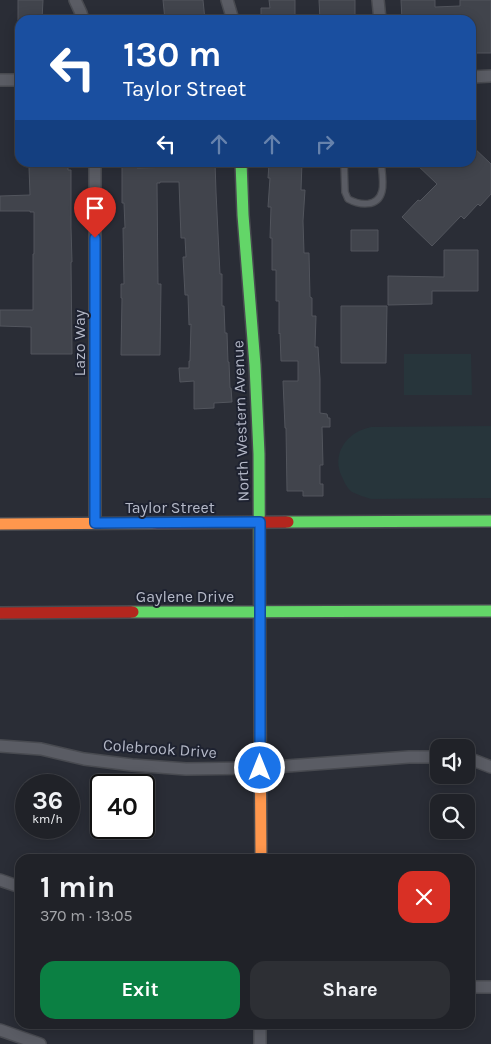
<!DOCTYPE html>
<html lang="en">
<head>
<meta charset="utf-8">
<style>
	body { margin:0; font-family:Karla,sans-serif; background:#2d2f34; color:#f1f3f6; height:100vh; display:flex; flex-direction:column; font-size:19px; white-space:nowrap }
	* { box-sizing:border-box; margin:0 }
	p { font-size:16px; color:#a2a4a8 }
	.icon { flex:none; width:28px; height:28px; fill:none; stroke:currentColor; stroke-width:2; stroke-linecap:round; stroke-linejoin:round }
	.map { position:relative; flex:1; overflow:hidden }
	.panel { position:absolute; left:15px; top:854px; width:460px; height:175px; display:flex; flex-direction:column; background:#202228; border-radius:15px; box-shadow:0 2px 12px #0003,0 0 0 1px #3d3f45 }
	.panel>* { flex:none }
	.guide { position:absolute; left:15px; top:15px; width:461px; height:152px; border-radius:15px; box-shadow:0 2px 12px #0003,0 0 0 1px #3d3f45; background:#1a4fa0; color:#fff; overflow:hidden }
	.buttons { position:absolute; left:430px; top:739px; display:grid; gap:10px }
	.buttons a { display:grid; place-items:center; width:45px; height:45px; border-radius:10px; background:#202228; box-shadow:0 2px 12px #0003,0 0 0 1px #3d3f45; font-size:25px }
	.speed { position:absolute; left:15px; top:774px; display:flex; gap:10px; font-size:25px; font-weight:700; text-align:center }
	.speed>* { display:grid; place-content:center; width:65px; height:65px; border-radius:50%; background:#202228; box-shadow:0 2px 12px #0003,0 0 0 1px #3d3f45; line-height:1 }
	.speed small { font-size:12px; font-weight:400 }
	.speed .limit { border:2px solid #111; border-radius:8px; background:#fff; color:#111 }
	.pin { position:absolute; display:grid; place-items:center; width:42px; height:42px; color:#fff; margin:-51px -21px; border-radius:50% 50% 50% 0; rotate:-45deg; box-shadow:0 0 5px #0007 }
	.pin .icon { rotate:45deg }
	.me { position:absolute; width:55px; margin:-28px; rotate:0deg; stroke-linejoin:round; filter:drop-shadow(0 0 4px #0008) }
	.turn { display:flex; align-items:center; gap:18px; height:105px; padding:0 25px; font-size:22px }
	.turn .icon { width:65px; height:65px; stroke-width:2.5 }
	.turn b { display:block; font-size:35px; line-height:42px }
	.lanes { display:flex; align-items:center; height:48px; padding:0 25px; background:#0003; justify-content:center; gap:25px; direction:ltr }
	.lanes .off { opacity:.35 }
	.round { display:grid; place-items:center; flex:none; width:52px; height:52px; border-radius:15px; background:#2d2f34 }
	.headline { display:flex; align-items:center; justify-content:space-between; height:85px; padding:0 25px }
	h1 { font-size:30px; font-weight:700; line-height:38px }
	.action { display:flex; gap:10px; margin-top:auto; padding:10px 25px }
	.action a { flex:1; height:58px; border-radius:15px; background:#0b8043; color:#fff; font-size:20px; font-weight:700; line-height:58px; text-align:center }
	.action a+a { background:#2d2f34; color:#f1f3f6 }
	.map>svg:first-child { display:block }
	.green { fill:#27353b }
	.building { fill:#41444c; stroke:#52555d }
	.lines { fill:none; stroke-linecap:round; stroke-linejoin:round }
	.lane-casing { stroke:#484a50; stroke-width:8 }
	.street-casing { stroke:#484a50; stroke-width:14 }
	.fast-casing { stroke:#484a50; stroke-width:14 }
	.slow-casing { stroke:#484a50; stroke-width:14 }
	.jam-casing { stroke:#484a50; stroke-width:14 }
	.lane { stroke:#5a5c64; stroke-width:5.5 }
	.street { stroke:#5a5c64; stroke-width:11 }
	.fast { stroke:#63d668; stroke-width:11 }
	.slow { stroke:#ff974d; stroke-width:11 }
	.jam { stroke:#b3261e; stroke-width:11 }
	.route-casing { stroke:#114b97; stroke-width:12 }
	.route { stroke:#1a73e8; stroke-width:9 }
	.labels { text-anchor:middle; stroke-width:4; stroke-linejoin:round; paint-order:stroke }
	.street-label { font-size:16px; fill:#b4b8c7; stroke:#1e2230 }
</style>
</head>
<body>
<div class="map">
<svg width="491" height="1044" viewBox="0 0 491 1044">
	<rect width="100%" height="100%" fill="#2a2d36"/>
	<!-- green -->
	<path class="green" d="M404,354H471L472,395H404Z
		M491,426V498L371,499C365,497 358,495 352,492C348,489 345,484 343,479C330,455 346,432 371,427Z"/>
	<!-- building -->
	<path class="building" d="M18,0H43L42,20H18Z
		M163,0H203L205,20H165Z
		M269,0H295V20H261V8H270Z
		M319,0H355V20H320Z
		M401,0H435V7L460,6V0H491V53H471V20H402Z
		M471,145L491,164V194L480,206L478,204L464,219L461,216L432,246L402,217L418,200L420,201L437,184L414,162H471Z
		M43,162H68V170H71V227L72,262H71L72,354H31V327L0,326V310H33V254H34V212H30V211H0V196L30,195L29,167H43Z
		M122,162H137V168L178,167V162H215L216,192L220,274H222V306H224L225,333H227L228,362H229L230,388H231L232,402L214,403V408L194,409V381L180,382L179,368H189V361H190L191,324L189,325L188,295H185L183,257H186L185,238H181L179,182H160V183H157L158,284H161L160,355H121L122,298H121V284H124L123,228H125L124,203H122Z
		M280,162H302L301,190H305L303,221L304,253H309L310,297L312,298V316H316L315,347H318L320,379V413L327,414L328,418H330V427H322L323,465H320V484H323V496H303V491H287L286,428H285L283,381H298V361H281L280,333L279,334V301H276V270H272V238H270L271,207H268L270,178H268L269,164H280Z
		M351,230H378V251H351Z
		M444,250H478V291H432V304L388,305V276L444,277Z
		M341,306H387L386,363H341Z"/>
	<g class="lines">
		<defs>
			<path id="lane" d="M344,162L345,192L348,199C359,205 378,208 382,191C384,184 382,171 381,162"/>
			<path id="street" d="M75,0L81,13L83,20
				M227,0L233,20
				M378,0L380,20
				M471,77L491,76
				M0,80H20
				M95,162V523
				M0,746L41,749L84,759L132,765L186,769L260,768L409,757H439
				M466,759L473,760L491,767
				M0,880L20,887
				M470,987H491
				M0,1030L40,1044
				M260,1044V1024"/>
			<path id="fast" d="M241,162L243,215L255,365L259,454L260,711
				M288,522L491,521
				M133,612L491,611"/>
			<path id="slow" d="M0,524L155,523
				M260,711L261,859"/>
			<path id="jam" d="M155,523L288,522
				M0,613L133,612"/>
		</defs>
		<!-- lane casing -->
		<use href="#lane" class="lane-casing"/>
		<!-- street casing -->
		<use href="#street" class="street-casing"/>
		<!-- fast casing -->
		<use href="#fast" class="fast-casing"/>
		<!-- slow casing -->
		<use href="#slow" class="slow-casing"/>
		<!-- jam casing -->
		<use href="#jam" class="jam-casing"/>
		<!-- lane -->
		<use href="#lane" class="lane"/>
		<!-- street -->
		<use href="#street" class="street"/>
		<!-- fast -->
		<use href="#fast" class="fast"/>
		<!-- slow -->
		<use href="#slow" class="slow"/>
		<!-- jam -->
		<use href="#jam" class="jam"/>
	</g>
	<g class="lines">
		<defs>
			<path id="route" d="M95,238V523L260,522V768"/>
		</defs>
		<!-- route casing -->
		<use href="#route" class="route-casing"/>
		<!-- route -->
		<use href="#route" class="route"/>
	</g>
	<g class="labels">
		<!-- street labels -->
		<g class="street-label">
			<text transform="translate(79 343) rotate(-90)" y="6">Lazo Way</text>
			<text transform="translate(240 421) rotate(-92)" y="6">North Western Avenue</text>
			<text x="170" y="513">Taylor Street</text>
			<text x="185" y="602">Gaylene Drive</text>
			<text transform="translate(160 748) rotate(4)" y="6">Colebrook Drive</text>
		</g>
	</g>
</svg>
<div class="buttons">
<a><svg class="icon" aria-label="sound" viewBox="0 0 24 24"><path d="M4 9h4l5-4v14l-5-4H4zM17 9q2 3 0 6"/></svg></a>
<a><svg class="icon" aria-label="search" viewBox="0 0 24 24"><circle cx="10" cy="10" r="6"/><path d="M15 15l6 6"/></svg></a>
</div>
<div class="speed"><div>36<small>km/h</small></div><div class="limit">40</div></div>
<div class="pin" style="left:95px;top:238px;background:#d93025"><svg class="icon" aria-label="arrive" viewBox="0 0 24 24"><path d="M6 21V4h12l-3 4 3 4H6"/></svg></div>
<svg class="me" style="left:260px;top:768px" viewBox="-20 -20 40 40"><circle r="17" fill="#1a73e8" stroke="#fff" stroke-width="3"/><path d="M0-11L8 9 0 5-8 9z" fill="#fff"/></svg>
<div class="guide">
<div class="turn"><svg class="icon" aria-label="left" viewBox="0 0 24 24"><path d="M17 20v-9H6M10 6l-5 5 5 5"/></svg><div><b>130 m</b>Taylor Street</div></div>
<div class="lanes"><svg class="icon" aria-label="left" viewBox="0 0 24 24"><path d="M17 20v-9H6M10 6l-5 5 5 5"/></svg><svg class="icon off" aria-label="ahead" viewBox="0 0 24 24"><path d="M12 20V5M6 11l6-6 6 6"/></svg><svg class="icon off" aria-label="ahead" viewBox="0 0 24 24"><path d="M12 20V5M6 11l6-6 6 6"/></svg><svg class="icon off" aria-label="right" viewBox="0 0 24 24"><path d="M7 20v-9h11M14 6l5 5-5 5"/></svg></div>
</div>
<section class="panel">
<div class="headline"><div><h1>1 min</h1><p>370 m · 13:05</p></div><a class="round" style="background:#d93025;color:#fff"><svg class="icon" aria-label="close" viewBox="0 0 24 24"><path d="M6 6l12 12M18 6L6 18"/></svg></a></div>
<div class="action"><a>Exit</a><a>Share</a></div>
</section>
</div>
</body>
</html>
